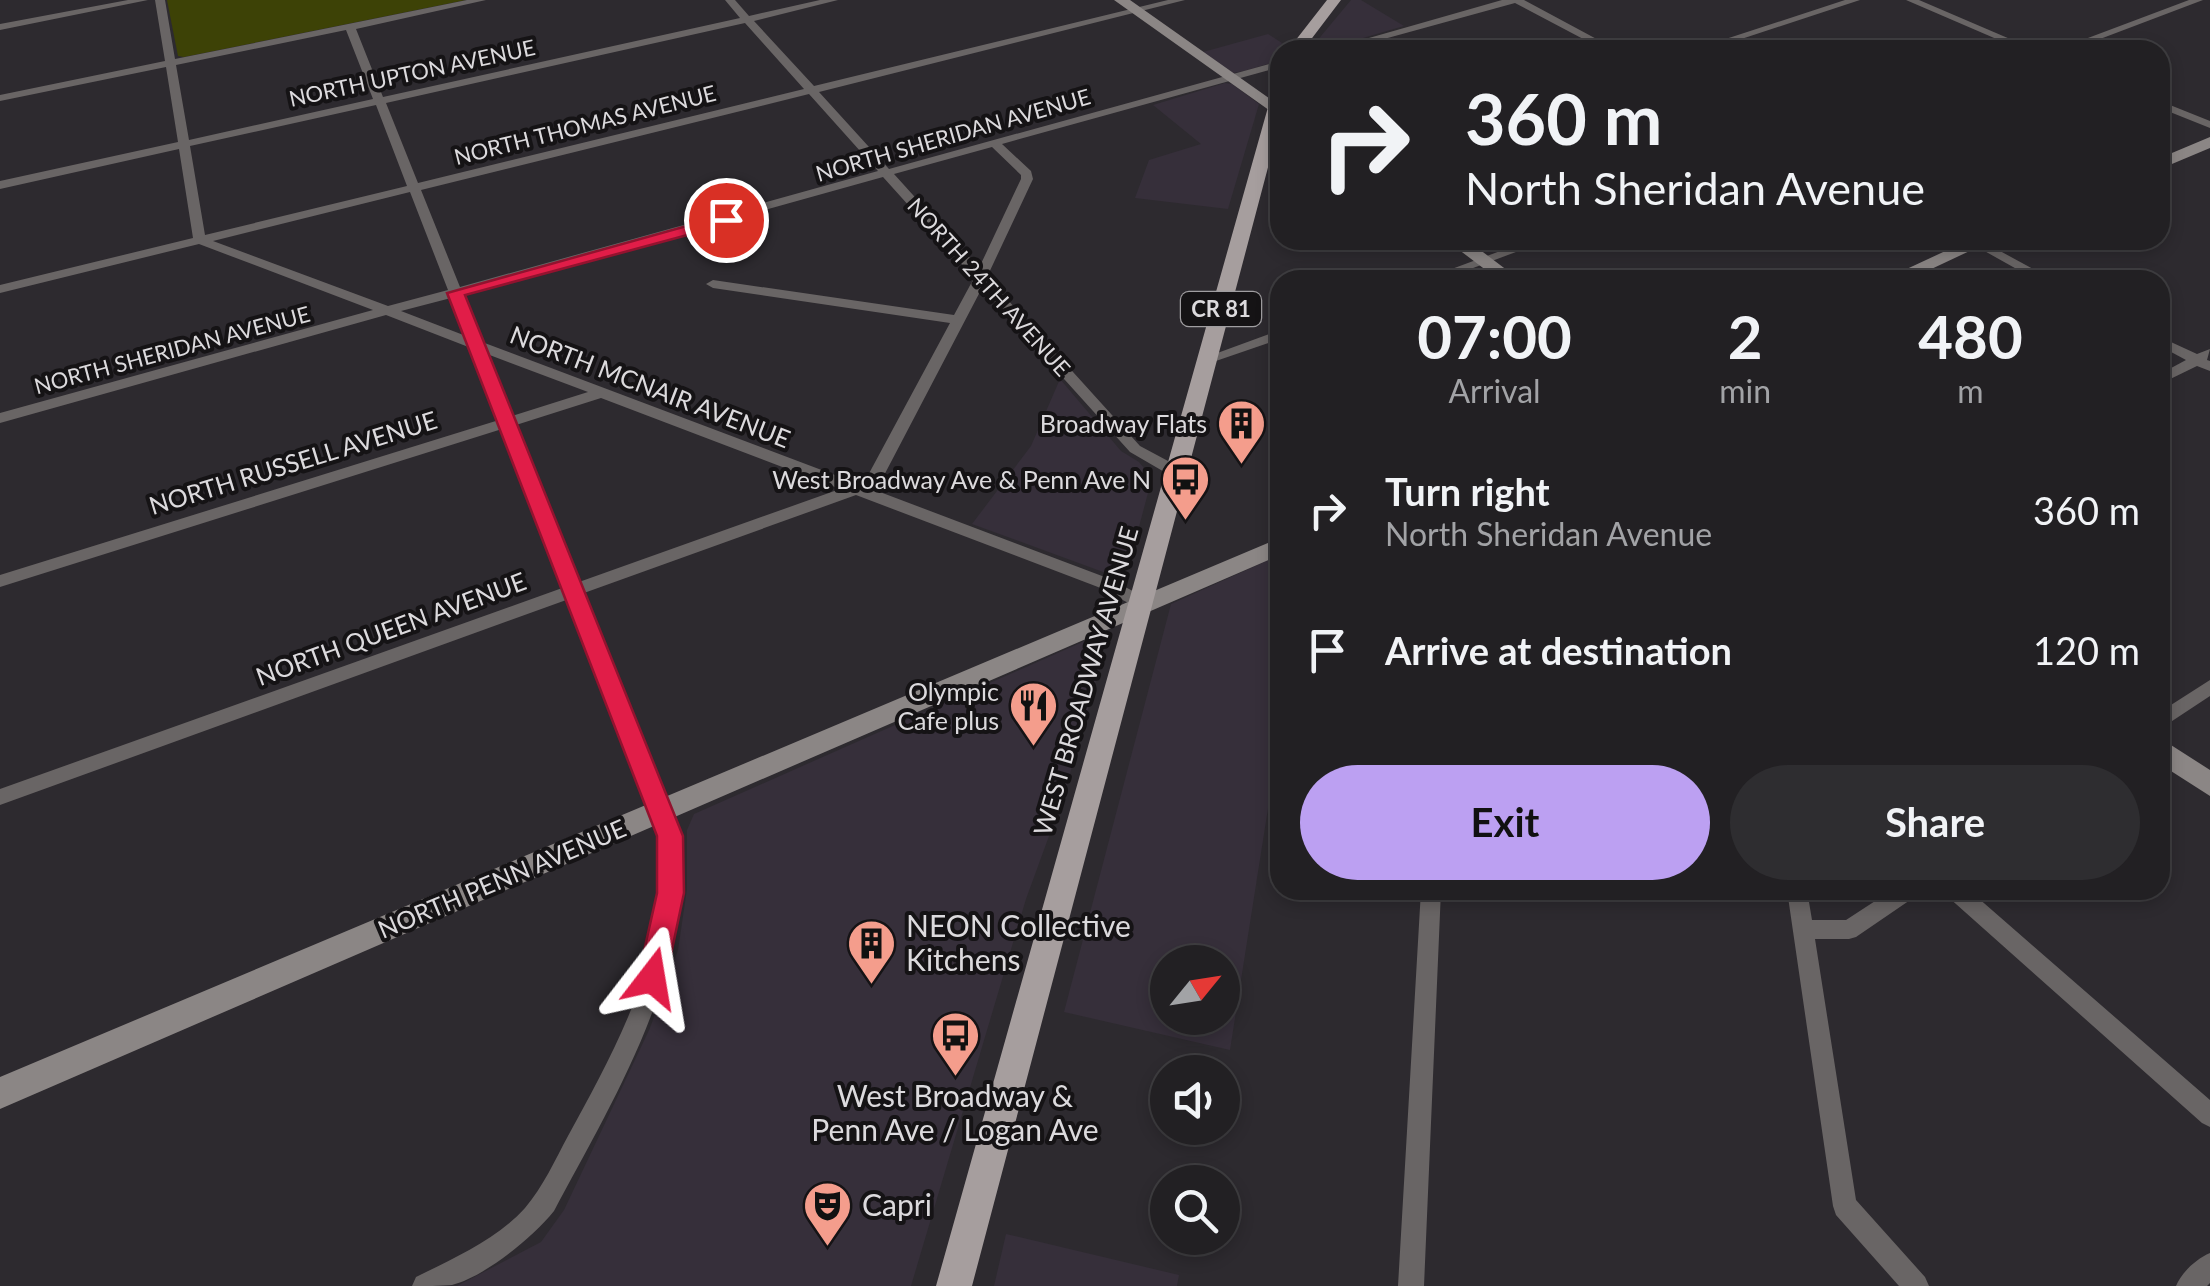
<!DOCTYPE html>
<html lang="en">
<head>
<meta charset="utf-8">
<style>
	body { margin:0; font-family:Lato,sans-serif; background:#2e2d30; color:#f1f3f6; height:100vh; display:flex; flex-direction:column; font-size:38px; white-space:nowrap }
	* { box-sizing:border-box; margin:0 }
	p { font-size:32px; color:#a2a3a6 }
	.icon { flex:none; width:55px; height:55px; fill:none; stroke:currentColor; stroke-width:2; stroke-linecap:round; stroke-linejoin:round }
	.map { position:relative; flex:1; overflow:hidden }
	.details { position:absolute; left:1270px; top:270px; width:900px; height:630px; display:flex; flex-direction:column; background:#222023; border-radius:30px; box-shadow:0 5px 15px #0003,0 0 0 2px #3f3e41 }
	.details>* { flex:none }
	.hud { position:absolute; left:1270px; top:40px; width:900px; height:210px; border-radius:30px; box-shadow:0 5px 15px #0003,0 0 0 2px #3f3e41; background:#222023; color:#f1f3f6; overflow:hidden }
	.needle { width:65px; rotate:60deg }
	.controls { position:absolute; left:1150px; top:945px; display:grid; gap:20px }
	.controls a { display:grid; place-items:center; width:90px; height:90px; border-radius:50%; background:#222023; box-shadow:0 5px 15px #0003,0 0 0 2px #3f3e41; font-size:50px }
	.pin { position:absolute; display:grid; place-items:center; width:85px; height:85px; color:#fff; margin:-42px; border:5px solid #fff; border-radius:50%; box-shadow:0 2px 10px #0007 }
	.me { position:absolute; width:110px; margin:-55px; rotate:14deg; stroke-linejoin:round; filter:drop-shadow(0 0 8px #0008) }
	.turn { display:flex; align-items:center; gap:35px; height:210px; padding:0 30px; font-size:45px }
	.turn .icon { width:130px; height:130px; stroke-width:2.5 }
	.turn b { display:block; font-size:70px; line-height:85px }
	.eta { display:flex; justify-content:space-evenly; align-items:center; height:170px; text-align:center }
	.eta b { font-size:60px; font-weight:700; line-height:70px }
	.button { display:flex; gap:20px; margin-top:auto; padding:20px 30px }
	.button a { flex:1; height:115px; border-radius:60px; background:#bca0f2; color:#111; font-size:40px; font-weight:700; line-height:115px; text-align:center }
	.button a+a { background:#2e2d30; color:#f1f3f6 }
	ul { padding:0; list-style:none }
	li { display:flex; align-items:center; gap:30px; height:140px; padding:0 30px }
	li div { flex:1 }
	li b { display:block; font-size:38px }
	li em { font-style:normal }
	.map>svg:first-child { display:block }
	.built { fill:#362f3a; fill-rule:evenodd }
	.green { fill:#3d4206 }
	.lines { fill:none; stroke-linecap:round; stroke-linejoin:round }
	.street { fill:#696565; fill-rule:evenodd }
	.secondary { fill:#8b8685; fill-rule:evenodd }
	.primary { fill:#a69e9e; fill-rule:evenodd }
	.route { fill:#e11d48; stroke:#92132f; stroke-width:2.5 }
	.labels { text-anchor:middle; stroke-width:8; stroke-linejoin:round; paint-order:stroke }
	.far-street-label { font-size:22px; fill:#dcdadd; stroke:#151315 }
	.shield { fill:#151315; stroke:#a09ea1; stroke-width:2.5 }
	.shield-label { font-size:22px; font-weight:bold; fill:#dcdadd }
	.street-label { font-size:25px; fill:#dcdadd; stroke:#151315 }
	.poi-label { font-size:25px; fill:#dcdadd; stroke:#151315; text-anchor:end }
	.near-poi-label { font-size:30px; fill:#dcdadd; stroke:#151315; text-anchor:start }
</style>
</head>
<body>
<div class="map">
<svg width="2210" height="1286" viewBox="0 0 2210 1286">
	<rect width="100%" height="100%" fill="#2d2a2f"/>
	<!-- built -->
	<path class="built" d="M1351,0H1361L1404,26L1329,48L1318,46L1316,42Z
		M1268,34L1282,43L1271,63L1244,71L1233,73L1203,52Z
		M1225,83L1232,84L1259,104L1228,209L1135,198L1149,160L1201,144L1153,105Z
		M1060,379L1121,451L1139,462L1152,478L1128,568L1114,576L972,524L1031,446Z
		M1280,555V732L1230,1050L1064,1012L1171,604ZM1168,962H1222V1018H1168Z
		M1087,640L1099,643L1103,655L1064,795L1026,899L911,1286H457L541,1242L564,1210L650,1028L678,950L687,889V830L694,814Z
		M1006,1234L1179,1275L1177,1286H994Z"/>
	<!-- green -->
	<path class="green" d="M167,0H466L184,57L178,56Z"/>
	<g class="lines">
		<!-- street -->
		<path class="street" d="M128,0H148L0,30V24Z
			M155,0H165L175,59L467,0H486L356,29L383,97L740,18L725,0H735L749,16L820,0H838L754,21L814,86L1168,0H1185L819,92L889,169L1280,61V67L1002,144L1031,171L1033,179L987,277L1140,446L1183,469L1186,473L1183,477H1173L1130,452L982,288L880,483L872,489L1110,579L1148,599L1151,603L1148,607H1136L1098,587L856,495L584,593C604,643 624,692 644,741C653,765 665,788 672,812C709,947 615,1096 554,1211C532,1238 486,1276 452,1285C441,1286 424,1286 412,1286L416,1277C454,1258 496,1240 525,1208C543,1187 555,1160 568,1136C612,1056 670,951 660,857C656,816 640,779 625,741C606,693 588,646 569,599L0,805V789L565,587L502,429L0,587V575L499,420L471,348L386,315L0,423V413L373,310L199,244L0,293V285L193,238L179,149L0,189V181L178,142L166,67L0,101V95L165,61ZM745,23L804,89L418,183L386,103ZM346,30L373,99L189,140L176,65ZM809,94L878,171L460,287L421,190ZM376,105L407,186L205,235L190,146ZM992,147L1021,175V179L979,268L894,174ZM883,177L974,278L954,315L713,280L706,284L713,288L950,323L866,479L856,483L482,342L463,294ZM410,192L448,290L388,306L213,241ZM451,298L466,336L401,311ZM487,354L588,392L512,416ZM601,398L840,489L579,582L516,425Z
			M1502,0H1524L1617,50H1604L1515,3L1344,50H1327Z
			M1845,0H1860L1708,50H1692Z
			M1906,0H1919L2036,50H2022Z
			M2189,0H2203L2071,50H2056Z
			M2160,101L2210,121V128L2160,108Z
			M1530,240H1548L1441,280H1422Z
			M1965,240H1980L2053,280H2036Z
			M1280,330V339L1213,362H1203L1201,359Z
			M2160,337L2197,354L2210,349L2207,360L2210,361V371L2197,366L2160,384V374L2186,360L2160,346Z
			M2210,680V696L2160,729V712Z
			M1421,890H1441L1424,1286H1398Z
			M1787,890H1807L1812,920H1846L1892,890H1919L1916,896L1856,937L1849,939H1815L1856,1200L1925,1277L1929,1286H1899L1836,1215L1833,1206Z
			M1944,890H1969L2210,1100V1127L2202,1123L1947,896Z
			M2210,1253V1283L2207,1286H2176C2182,1272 2196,1259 2210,1253Z"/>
		<!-- secondary -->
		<path class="secondary" d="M1114,0H1130L1280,106V118Z
			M2210,137V148L2160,169V158Z
			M1446,240H1467L1520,280H1499Z
			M1969,240H1993L1908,280H1883Z
			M1280,538V555L0,1109V1077Z
			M2160,738L2210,770V796L2160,764Z"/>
		<!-- primary -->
		<path class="primary" d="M1327,0H1341L1303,50H1288Z
			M1280,88V122L972,1286H936L1272,93Z"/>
	</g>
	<!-- route -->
	<path class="route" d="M726,215L732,216V223L465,295L683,836L684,893L666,978L662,987L652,991L642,987L638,978L657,893V836L447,293Z"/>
	<!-- icons -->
	<defs>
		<symbol id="building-pin" viewBox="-11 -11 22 30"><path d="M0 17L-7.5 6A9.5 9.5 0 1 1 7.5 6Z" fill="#f49d8c" stroke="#151315"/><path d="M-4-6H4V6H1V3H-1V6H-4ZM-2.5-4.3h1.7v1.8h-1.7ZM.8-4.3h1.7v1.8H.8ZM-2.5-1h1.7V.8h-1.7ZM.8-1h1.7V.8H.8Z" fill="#111"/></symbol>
		<symbol id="bus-pin" viewBox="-11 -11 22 30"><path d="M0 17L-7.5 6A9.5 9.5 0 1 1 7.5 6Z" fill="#f49d8c" stroke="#151315"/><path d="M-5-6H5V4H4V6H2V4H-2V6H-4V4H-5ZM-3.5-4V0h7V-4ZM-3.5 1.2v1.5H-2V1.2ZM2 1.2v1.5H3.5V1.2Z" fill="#111"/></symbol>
		<symbol id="restaurant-pin" viewBox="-11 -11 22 30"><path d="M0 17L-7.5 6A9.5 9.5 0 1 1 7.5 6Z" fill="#f49d8c" stroke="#151315"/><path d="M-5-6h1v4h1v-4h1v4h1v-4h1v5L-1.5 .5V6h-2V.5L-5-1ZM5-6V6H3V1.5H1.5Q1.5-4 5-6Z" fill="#111"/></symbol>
		<symbol id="theatre-pin" viewBox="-11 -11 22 30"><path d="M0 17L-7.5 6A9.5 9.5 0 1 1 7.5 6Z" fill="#f49d8c" stroke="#151315"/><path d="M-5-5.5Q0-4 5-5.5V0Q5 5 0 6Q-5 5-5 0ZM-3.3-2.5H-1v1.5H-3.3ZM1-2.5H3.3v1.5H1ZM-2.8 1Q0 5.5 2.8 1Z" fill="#111"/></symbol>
	</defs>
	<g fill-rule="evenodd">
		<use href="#building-pin" x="1214" y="396" width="55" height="75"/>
		<use href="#bus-pin" x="1158" y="452" width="55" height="75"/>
		<use href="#restaurant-pin" x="1006" y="678" width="55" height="75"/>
		<use href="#building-pin" x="844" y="916" width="55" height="75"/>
		<use href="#bus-pin" x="928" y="1008" width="55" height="75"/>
		<use href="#theatre-pin" x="800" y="1178" width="55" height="75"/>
	</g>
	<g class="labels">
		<!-- far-street labels -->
		<g class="far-street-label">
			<text transform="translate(412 73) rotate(-12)" y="8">NORTH UPTON AVENUE</text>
			<text transform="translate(585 125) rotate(-14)" y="8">NORTH THOMAS AVENUE</text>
			<text transform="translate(953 135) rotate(-16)" y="8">NORTH SHERIDAN AVENUE</text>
			<text transform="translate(989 287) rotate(48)" y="8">NORTH 24TH AVENUE</text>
			<text transform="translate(172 350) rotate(-15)" y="8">NORTH SHERIDAN AVENUE</text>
		</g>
		<!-- shield labels -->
		<rect class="shield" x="1181" y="292" width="80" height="34" rx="8"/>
		<g class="shield-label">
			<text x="1221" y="317">CR 81</text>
		</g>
		<!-- street labels -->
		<g class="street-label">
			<text transform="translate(650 387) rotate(21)" y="9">NORTH MCNAIR AVENUE</text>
			<text transform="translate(293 463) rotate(-17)" y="9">NORTH RUSSELL AVENUE</text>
			<text transform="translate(391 629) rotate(-20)" y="9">NORTH QUEEN AVENUE</text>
			<text transform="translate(1086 681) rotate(-74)" y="9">WEST BROADWAY AVENUE</text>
			<text transform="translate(502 879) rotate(-23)" y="9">NORTH PENN AVENUE</text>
		</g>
		<!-- poi labels -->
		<g class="poi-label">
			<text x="1207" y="433">Broadway Flats</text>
			<text x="1151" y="489">West Broadway Ave &amp; Penn Ave N</text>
			<text x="999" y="701">Olympic<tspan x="999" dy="29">Cafe plus</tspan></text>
		</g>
		<!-- near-poi labels -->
		<g class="near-poi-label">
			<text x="906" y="937">NEON Collective<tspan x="906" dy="34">Kitchens</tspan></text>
			<text x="955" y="1107" text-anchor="middle">West Broadway &amp;<tspan x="955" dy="34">Penn Ave / Logan Ave</tspan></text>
			<text x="862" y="1216">Capri</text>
		</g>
	</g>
</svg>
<div class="controls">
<a><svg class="needle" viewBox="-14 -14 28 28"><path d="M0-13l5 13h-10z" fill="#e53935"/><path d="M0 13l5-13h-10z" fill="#a2a3a6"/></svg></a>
<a><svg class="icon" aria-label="sound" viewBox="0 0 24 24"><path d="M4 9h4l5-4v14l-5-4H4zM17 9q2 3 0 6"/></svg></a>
<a><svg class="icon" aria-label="search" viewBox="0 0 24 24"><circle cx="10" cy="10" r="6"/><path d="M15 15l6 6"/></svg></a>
</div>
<div class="pin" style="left:726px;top:220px;background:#d93025"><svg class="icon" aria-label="arrive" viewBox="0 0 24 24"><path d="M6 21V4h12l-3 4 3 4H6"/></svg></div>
<svg class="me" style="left:652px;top:978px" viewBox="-20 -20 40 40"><path d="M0-17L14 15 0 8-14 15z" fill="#e11d48" stroke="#fff" stroke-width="4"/></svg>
<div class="hud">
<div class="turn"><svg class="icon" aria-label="right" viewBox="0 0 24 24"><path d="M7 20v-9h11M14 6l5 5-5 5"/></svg><div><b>360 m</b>North Sheridan Avenue</div></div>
</div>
<section class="details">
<div class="eta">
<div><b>07:00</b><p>Arrival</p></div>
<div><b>2</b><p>min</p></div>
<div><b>480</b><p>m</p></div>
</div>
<ul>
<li><svg class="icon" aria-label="right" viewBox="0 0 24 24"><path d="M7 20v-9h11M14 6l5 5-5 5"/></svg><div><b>Turn right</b><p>North Sheridan Avenue</p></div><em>360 m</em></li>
<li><svg class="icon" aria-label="arrive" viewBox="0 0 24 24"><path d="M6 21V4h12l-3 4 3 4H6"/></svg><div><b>Arrive at destination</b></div><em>120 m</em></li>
</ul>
<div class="button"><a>Exit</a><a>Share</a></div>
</section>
</div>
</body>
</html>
